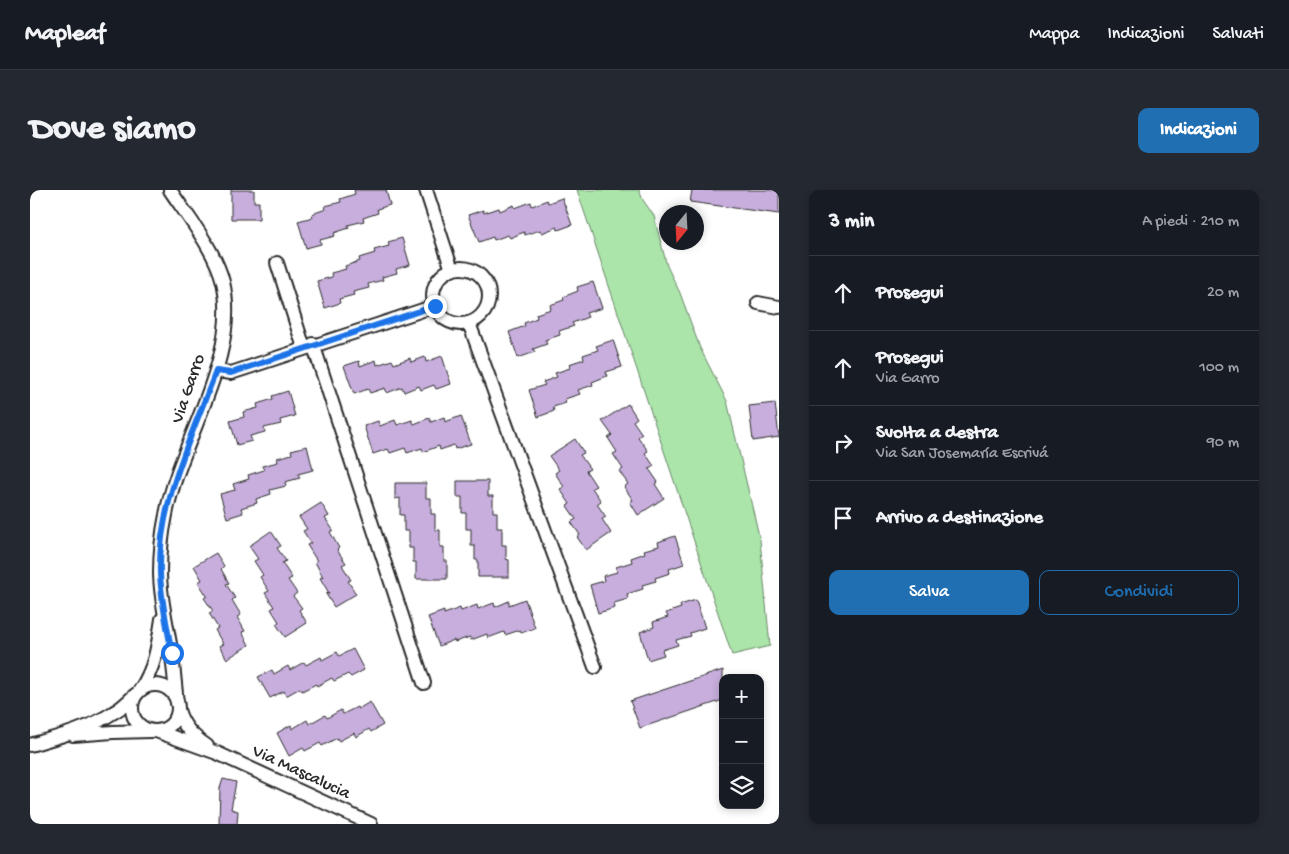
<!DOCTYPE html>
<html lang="it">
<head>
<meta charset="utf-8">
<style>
  body { margin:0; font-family:"Gochi Hand",sans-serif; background:#242831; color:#f1f3f6 }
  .controls { position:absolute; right:15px; bottom:15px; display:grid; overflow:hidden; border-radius:10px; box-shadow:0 2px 8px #0003 }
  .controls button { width:45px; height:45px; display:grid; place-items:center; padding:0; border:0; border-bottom:1px solid #363941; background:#171b24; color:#f1f3f6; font:25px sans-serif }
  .compass { position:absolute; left:629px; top:15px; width:45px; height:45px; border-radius:50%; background:#171b24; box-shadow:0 2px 8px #0003; rotate:198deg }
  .stop { position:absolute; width:15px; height:15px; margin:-11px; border:4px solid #1a73e8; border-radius:50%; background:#fff }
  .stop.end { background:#1a73e8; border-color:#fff; box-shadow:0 1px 5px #0008 }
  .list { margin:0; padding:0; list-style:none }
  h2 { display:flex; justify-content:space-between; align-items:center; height:65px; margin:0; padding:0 20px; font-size:21px }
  h2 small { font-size:16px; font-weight:400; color:#9ea1a6 }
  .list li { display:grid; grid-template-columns:32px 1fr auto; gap:15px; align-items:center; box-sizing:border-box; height:75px; padding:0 20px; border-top:1px solid #363941 }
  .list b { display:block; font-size:19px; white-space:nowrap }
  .list p { margin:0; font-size:16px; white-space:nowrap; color:#9ea1a6 }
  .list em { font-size:16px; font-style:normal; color:#9ea1a6 }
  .actions { display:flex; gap:10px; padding:15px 20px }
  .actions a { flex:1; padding:11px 0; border:1px solid #1f6fb2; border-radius:10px; text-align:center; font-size:18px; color:#1f6fb2 }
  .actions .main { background:#1f6fb2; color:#fff }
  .icon { flex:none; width:28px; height:28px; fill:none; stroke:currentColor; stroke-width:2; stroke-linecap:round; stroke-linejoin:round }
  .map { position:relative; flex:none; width:749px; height:634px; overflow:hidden; border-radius:10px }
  header { display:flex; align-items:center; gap:30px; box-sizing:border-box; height:70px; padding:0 25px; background:#171b24; border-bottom:1px solid #363941 }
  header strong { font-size:24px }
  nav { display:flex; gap:28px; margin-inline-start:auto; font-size:18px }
  .intro { display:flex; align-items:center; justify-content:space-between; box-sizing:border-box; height:120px; padding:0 30px }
  h1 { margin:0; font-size:35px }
  .button { padding:12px 22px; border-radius:10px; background:#1f6fb2; color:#fff; font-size:18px; font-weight:700 }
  main { display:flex; gap:30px; padding:0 30px }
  aside { flex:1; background:#171b24; border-radius:10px; box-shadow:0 2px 8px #0003 }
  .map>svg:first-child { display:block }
  .green { fill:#abe5aa; stroke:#6b886a }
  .building { fill:#c7aedd; stroke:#2b2b2b }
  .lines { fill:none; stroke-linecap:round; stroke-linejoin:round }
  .street-casing { stroke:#2b2b2b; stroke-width:16 }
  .street { stroke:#fff; stroke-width:12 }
  .route { stroke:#1a73e8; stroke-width:6 }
  .labels { text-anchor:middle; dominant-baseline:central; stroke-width:4; stroke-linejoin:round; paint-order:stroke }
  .street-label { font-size:18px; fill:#2b2b2b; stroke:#fff }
</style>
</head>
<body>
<header>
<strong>Mapleaf</strong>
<nav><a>Mappa</a><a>Indicazioni</a><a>Salvati</a></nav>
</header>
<div class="intro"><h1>Dove siamo</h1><a class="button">Indicazioni</a></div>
<main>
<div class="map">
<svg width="749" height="634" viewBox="0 0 749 634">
  <rect width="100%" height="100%" fill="#fff"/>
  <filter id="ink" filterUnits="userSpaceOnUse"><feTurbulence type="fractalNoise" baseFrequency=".02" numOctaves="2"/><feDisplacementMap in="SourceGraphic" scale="10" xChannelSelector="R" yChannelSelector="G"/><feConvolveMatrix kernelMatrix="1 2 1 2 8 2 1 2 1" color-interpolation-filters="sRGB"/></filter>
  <g filter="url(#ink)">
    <polygon class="green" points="547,0 609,0 613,10 624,26 637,76 650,103 670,158 697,211 730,350 740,456 702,465"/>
    <g class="building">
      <polygon points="201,0 224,0 224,12 229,12 229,29 201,29"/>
      <polygon points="324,0 356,0 360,15 347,19 348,23 333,28 334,31 318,35 319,38 304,43 305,46 290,50 291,54 276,58 268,31 283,27 282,24 296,19 295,16 311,12 310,9 325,4"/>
      <polygon points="662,0 749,0 749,24 660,12"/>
      <polygon points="532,8 542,35 528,40 527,37 512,43 510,40 495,45 494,42 480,48 478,45 464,50 463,47 449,52 438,25 453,20 454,23 469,18 470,21 484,15 485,18 501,12 502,16 517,10 518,13"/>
      <polygon points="372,48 380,75 366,79 367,83 352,87 353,90 338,94 339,98 323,102 324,105 309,109 310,113 295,118 287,91 302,87 301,83 316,79 315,76 330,71 329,68 345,63 344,60 359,56 358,52"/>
      <polygon points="563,92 572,118 556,123 558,127 542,133 544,136 529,141 530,145 515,150 517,154 503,159 505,162 488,168 479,142 495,136 494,133 507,128 506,124 521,119 520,115 534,110 533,107 548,101 547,97"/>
      <polygon points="583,150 592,177 576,182 577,186 562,192 563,195 548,200 550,204 535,209 536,213 523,217 524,221 508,227 499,200 515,195 513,192 527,187 525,183 540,178 539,174 554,169 553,165 568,160 566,156"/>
      <polygon points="412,166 421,194 406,199 404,195 391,200 389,196 374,202 372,197 357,203 355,198 340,203 338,199 324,204 314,176 329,171 330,176 346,170 347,175 362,170 364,174 380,168 381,172 395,167 396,172"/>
      <polygon points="258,201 265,226 250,230 251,234 234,238 235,242 220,246 222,251 207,255 200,231 214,227 213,222 228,218 227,214 243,209 242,206"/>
      <polygon points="745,213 749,247 723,251 719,216"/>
      <polygon points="598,214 607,228 603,231 612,244 608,247 618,261 615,263 624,276 619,279 628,292 625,294 634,308 608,325 600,312 603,310 594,297 598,294 589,281 593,279 583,264 587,262 578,248 582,245 572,231"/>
      <polygon points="431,226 441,254 425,259 424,255 410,260 409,256 393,262 392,258 377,263 375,258 360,263 358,259 343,264 334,236 348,231 350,236 365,230 367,235 382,230 384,234 399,228 401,232 414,227 415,232"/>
      <polygon points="545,249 554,263 550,265 560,279 556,281 566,296 562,298 571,311 567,314 576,327 572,329 581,343 556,360 547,347 550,345 541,332 546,329 537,316 540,314 530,299 534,297 525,283 529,280 519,266"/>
      <polygon points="277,256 283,280 268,284 270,288 255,292 256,296 240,300 241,304 226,309 227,313 211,318 213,323 197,328 190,304 205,300 203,294 219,289 218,285 234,280 232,276 248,272 247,268 262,264 261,260"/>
      <polygon points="427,291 458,291 458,306 463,306 463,322 467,322 467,338 472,338 472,355 476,355 476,369 479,370 479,387 448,387 448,370 445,370 445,356 441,356 441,339 436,339 436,323 432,323 432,307 427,307"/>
      <polygon points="365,293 396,293 396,308 401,308 401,324 405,324 405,340 410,340 410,357 414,357 414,371 417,371 417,389 386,389 386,372 383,372 383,358 379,358 379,341 374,341 374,325 370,325 370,308 365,309"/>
      <polygon points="291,313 299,326 295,328 303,340 300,342 309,358 307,360 316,373 312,375 321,390 318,391 326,404 304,417 296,404 299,403 290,388 293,387 285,372 287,371 277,355 281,353 273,341 277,339 269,327"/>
      <polygon points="241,341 251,356 247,358 256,371 252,373 262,388 258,390 267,403 263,406 272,418 269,420 277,433 255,447 246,434 249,432 241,419 244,417 235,403 239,401 230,387 233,385 224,371 228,369 219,356"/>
      <polygon points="645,346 654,374 639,379 640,383 625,388 626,391 612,395 613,399 597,404 598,409 584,413 585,418 568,423 560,395 574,391 573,386 587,382 586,377 602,372 601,368 615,363 614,360 629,356 628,352"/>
      <polygon points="186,363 194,376 191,379 199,393 196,394 205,408 202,410 211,425 207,427 215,441 212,442 219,455 197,469 189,456 193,454 185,440 188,438 179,423 183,421 174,408 177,406 168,392 172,390 164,376"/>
      <polygon points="495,409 505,438 491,443 490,440 475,445 474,442 458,448 457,444 441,450 440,447 425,452 424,450 409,456 398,427 414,421 414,424 430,418 431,421 447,415 448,419 464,413 465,417 479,411 479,415"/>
      <polygon points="666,410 675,438 660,443 661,446 646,450 648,455 632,460 634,465 618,470 610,442 624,437 623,432 638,427 636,423 651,418 650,415"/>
      <polygon points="323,459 334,480 321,487 318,484 304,491 302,488 287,496 286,494 272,501 270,498 256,506 254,501 240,508 228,487 242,480 244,484 258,476 260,480 274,472 276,475 291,467 292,470 307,462 309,466"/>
      <polygon points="693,480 693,510 610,538 600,511"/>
      <polygon points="340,512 353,535 341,542 339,539 326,547 324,543 309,551 307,548 292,556 290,553 275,561 273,558 259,566 247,543 261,535 262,539 277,530 279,534 295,525 297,528 311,520 313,524 327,517 328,519"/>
      <polygon points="193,589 206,592 201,619 208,621 207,634 189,634 190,598"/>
    </g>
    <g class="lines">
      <g class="street-casing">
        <g id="street">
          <path d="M140,0c18,27 45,60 53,92 18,76 -44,159 -57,233 -4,19 -6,38 -6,57 0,26 7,52 11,78 3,18 4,36 6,53"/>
          <polyline points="396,0 422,80"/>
          <polyline points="247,73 274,158"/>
          <circle cx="431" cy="106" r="28"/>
          <polyline points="728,113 749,117"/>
          <polyline points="439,133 565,477"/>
          <polyline points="283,154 394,493"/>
          <polyline points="186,181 201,183 405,116"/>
          <circle cx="125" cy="518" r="23"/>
          <path d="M110,500c15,-22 18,-45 22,-71"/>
          <path d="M148,520c5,17 15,26 29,36"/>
          <polyline points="126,541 187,563 341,634"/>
          <polyline points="43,545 83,542 121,541"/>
          <path d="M0,555c28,-8 59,-16 84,-33 8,-4 14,-11 21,-17"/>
        </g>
      </g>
      <use href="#street" class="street"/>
    </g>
  </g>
  <g class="lines" filter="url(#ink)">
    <path class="route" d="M142,463c-5,-26 -11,-53 -12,-80 -2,-70 32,-137 56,-202l15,2 204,-67"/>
  </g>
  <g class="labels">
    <g class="street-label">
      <text transform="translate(159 199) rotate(-71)">Via Garro</text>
      <text transform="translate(271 583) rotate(25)">Via Mascalucia</text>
    </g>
  </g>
</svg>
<div class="controls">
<button>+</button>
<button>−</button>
<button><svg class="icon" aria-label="layers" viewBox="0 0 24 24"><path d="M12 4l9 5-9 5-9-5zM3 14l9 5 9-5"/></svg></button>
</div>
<svg class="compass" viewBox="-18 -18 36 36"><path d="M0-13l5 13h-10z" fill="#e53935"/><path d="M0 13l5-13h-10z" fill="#9ea1a6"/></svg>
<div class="stop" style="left:142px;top:463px"></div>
<div class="stop end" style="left:405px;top:116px"></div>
</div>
<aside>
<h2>3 min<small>A piedi · 210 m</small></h2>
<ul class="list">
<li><svg class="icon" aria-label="ahead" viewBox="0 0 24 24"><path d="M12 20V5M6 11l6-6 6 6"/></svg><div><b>Prosegui</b></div><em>20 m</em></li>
<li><svg class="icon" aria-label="ahead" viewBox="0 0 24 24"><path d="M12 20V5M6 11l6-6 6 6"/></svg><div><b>Prosegui</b><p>Via Garro</p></div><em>100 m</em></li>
<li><svg class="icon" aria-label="right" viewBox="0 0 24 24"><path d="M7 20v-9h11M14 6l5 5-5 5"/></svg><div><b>Svolta a destra</b><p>Via San Josemaría Escrivá</p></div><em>90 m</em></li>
<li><svg class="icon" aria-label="arrive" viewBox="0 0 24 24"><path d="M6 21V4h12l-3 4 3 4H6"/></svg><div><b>Arrivo a destinazione</b></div></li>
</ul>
<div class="actions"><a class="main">Salva</a><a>Condividi</a></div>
</aside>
</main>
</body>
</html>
